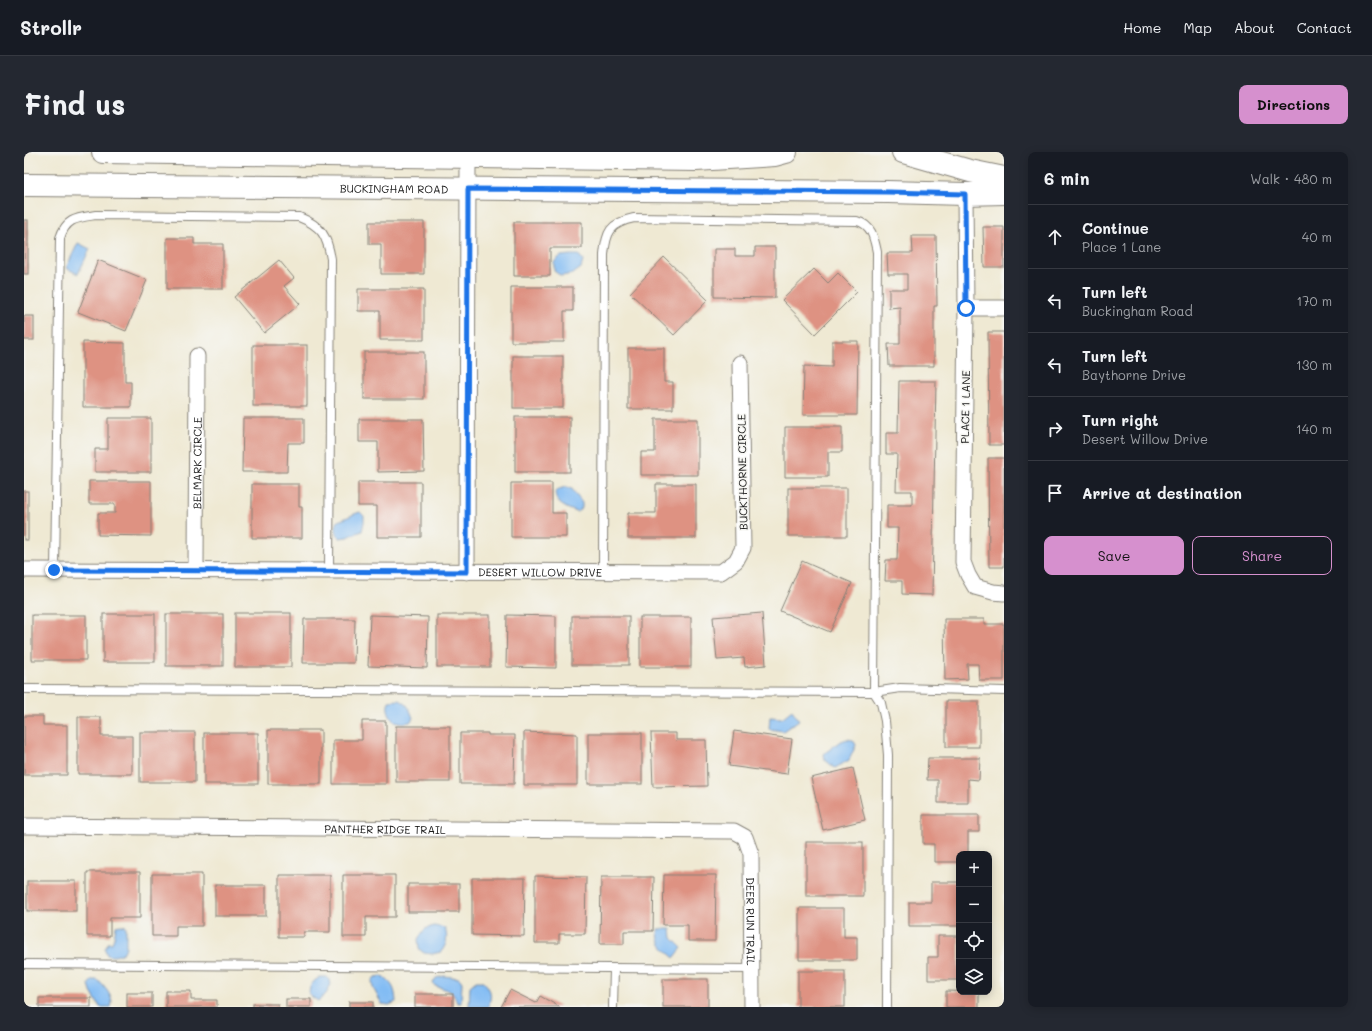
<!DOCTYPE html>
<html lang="en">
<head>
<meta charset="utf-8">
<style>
  body { margin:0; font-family:Mali,sans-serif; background:#242831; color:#f1f3f6 }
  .controls { position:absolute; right:12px; bottom:12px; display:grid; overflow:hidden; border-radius:8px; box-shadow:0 2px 10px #0003 }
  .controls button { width:36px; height:36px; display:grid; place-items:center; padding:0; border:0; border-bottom:1px solid #363941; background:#171b24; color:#f1f3f6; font:20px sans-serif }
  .stop { position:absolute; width:12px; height:12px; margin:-9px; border:3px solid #1a73e8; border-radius:50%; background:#fff }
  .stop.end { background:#1a73e8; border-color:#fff; box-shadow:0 1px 4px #0008 }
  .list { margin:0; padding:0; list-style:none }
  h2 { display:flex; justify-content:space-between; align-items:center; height:52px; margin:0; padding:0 16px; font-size:17px }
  h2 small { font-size:13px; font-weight:400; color:#9ea1a6 }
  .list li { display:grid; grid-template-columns:26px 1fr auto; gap:12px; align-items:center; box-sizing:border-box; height:64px; padding:0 16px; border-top:1px solid #363941 }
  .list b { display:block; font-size:15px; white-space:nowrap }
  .list p { margin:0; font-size:13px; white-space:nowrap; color:#9ea1a6 }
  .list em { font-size:13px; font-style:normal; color:#9ea1a6 }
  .actions { display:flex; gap:8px; padding:12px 16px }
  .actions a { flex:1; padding:9px 0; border:1px solid #d690ce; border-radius:8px; text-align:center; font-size:14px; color:#d690ce }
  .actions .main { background:#d690ce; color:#111 }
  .icon { flex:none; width:22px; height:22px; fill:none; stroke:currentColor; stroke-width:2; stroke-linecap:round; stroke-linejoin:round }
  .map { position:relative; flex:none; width:980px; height:855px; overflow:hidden; border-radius:8px }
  header { display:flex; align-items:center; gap:24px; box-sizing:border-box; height:56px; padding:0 20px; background:#171b24; border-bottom:1px solid #363941 }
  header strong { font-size:19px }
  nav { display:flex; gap:22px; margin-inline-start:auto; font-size:14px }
  .intro { display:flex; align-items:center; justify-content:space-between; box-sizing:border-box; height:96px; padding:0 24px }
  h1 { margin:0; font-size:28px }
  .button { padding:10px 18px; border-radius:8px; background:#d690ce; color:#111; font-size:14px; font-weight:700 }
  main { display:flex; gap:24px; padding:0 24px }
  aside { flex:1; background:#171b24; border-radius:8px; box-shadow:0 2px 10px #0003 }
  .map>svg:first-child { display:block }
  .water { fill:#82bcf4; stroke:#4f6c88 }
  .building { fill:#de9282 }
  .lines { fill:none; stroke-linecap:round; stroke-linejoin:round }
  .lane-casing { stroke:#868278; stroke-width:10 }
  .street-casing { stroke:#868278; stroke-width:17 }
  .secondary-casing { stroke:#868278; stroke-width:24 }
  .lane { stroke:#fff; stroke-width:8 }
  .street { stroke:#fff; stroke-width:15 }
  .secondary { stroke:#fff; stroke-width:22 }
  .route { stroke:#1a73e8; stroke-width:5 }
  .labels { text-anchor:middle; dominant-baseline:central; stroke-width:3; stroke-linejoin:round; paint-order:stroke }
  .street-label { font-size:11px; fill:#1c1c1c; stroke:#f6f6f2 }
</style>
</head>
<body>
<header>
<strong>Strollr</strong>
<nav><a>Home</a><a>Map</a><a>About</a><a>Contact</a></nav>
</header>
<div class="intro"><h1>Find us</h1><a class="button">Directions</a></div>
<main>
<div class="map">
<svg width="980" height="855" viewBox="0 0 980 855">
  <rect width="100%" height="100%" fill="#f6f6f2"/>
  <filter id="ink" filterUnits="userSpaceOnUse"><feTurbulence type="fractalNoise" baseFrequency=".025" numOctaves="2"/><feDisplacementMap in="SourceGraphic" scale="8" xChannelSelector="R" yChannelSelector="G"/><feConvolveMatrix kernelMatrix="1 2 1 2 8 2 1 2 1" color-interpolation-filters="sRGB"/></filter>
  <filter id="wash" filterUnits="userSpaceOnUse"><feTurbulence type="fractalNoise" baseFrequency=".012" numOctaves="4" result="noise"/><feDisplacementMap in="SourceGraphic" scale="16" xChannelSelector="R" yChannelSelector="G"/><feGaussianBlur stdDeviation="0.9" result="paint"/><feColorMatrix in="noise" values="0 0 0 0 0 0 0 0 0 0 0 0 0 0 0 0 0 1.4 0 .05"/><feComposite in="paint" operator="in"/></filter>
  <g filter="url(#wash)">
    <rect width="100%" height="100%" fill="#efe9d3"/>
    <g class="water">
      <polygon points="54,91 66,97 54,122 42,116"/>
      <polygon points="546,103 555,103 559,109 557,116 549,122 537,124 530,119 530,110 537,104"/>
      <path d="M541,335l7,2 10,14v5l-5,4c-10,-3 -26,-10 -20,-22z"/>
      <path d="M336,360l4,4v6l-2,9 -15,6 -7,1c-5,-6 -5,-10 -2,-17 8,-2 14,-7 22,-9z"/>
      <path d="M375,548c9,3 11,10 14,18l-3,4 -5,1 -11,-2c-5,-7 -8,-12 -5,-20z"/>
      <polygon points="768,558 775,568 759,579 745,577 746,565 758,566"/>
      <polygon points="823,587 829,588 832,593 825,608 811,616 801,608 800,602 815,590"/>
      <path d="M97,773l5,1v21l-2,5c-6,4 -10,5 -17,3l-2,-6 3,-6h4l2,-5 2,-12z"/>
      <path d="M410,774l11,2c3,10 2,16 -4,24l-9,2 -8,-1 -5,-4 -1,-10 7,-10z"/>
      <path d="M634,777h13l1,9 10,10 -8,10c-12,-11 -16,-13 -16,-29z"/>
      <path d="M358,824c11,8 13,12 14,26l-7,3 -7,-1 -9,-16 -1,-7 3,-4z"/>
      <path d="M420,824l15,2 3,4 -1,21h-4c-4,-14 -10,-13 -22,-17l-2,-3 3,-5z"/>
      <path d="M296,825h7l4,7 -5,10 -8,7 -9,-6c0,-9 3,-13 11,-18z"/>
      <path d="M68,828h6c6,7 17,17 13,27h-11l-9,-15 -2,-8z"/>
      <path d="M452,829h7c9,10 9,14 5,26h-19l1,-21z"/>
    </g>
    <g id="blocks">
      <g class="building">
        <rect x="0" y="68" width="4" height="54"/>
        <polygon points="345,70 400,70 400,122 357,122 357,92 345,92"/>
        <polygon points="490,70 558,70 558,96 526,96 526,124 490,124"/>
        <polygon points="959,75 980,75 980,115 960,115"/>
        <polygon points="888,84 912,84 913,154 910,154 910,214 865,214 864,192 876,192 876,155 865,156 865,137 883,137 883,122 864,122 863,101 889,101"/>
        <polygon points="143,86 170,86 170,92 199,92 199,137 143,137"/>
        <polygon points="731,95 751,95 751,146 690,145 690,97 711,97 711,104 731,104"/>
        <polygon points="640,105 684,148 650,183 606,141"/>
        <polygon points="74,108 123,128 102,179 54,160"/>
        <polygon points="255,108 270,126 260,134 276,152 240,181 210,145"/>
        <polygon points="790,117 804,131 814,121 833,140 791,182 758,148"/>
        <polygon points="487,135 549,135 549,159 540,159 540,190 487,190"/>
        <polygon points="334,137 400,137 400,188 356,188 356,159 334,159"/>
        <rect x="0" y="164" width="10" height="24"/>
        <polygon points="964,180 980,180 980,293 965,293"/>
        <polygon points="808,189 834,189 833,263 779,263 780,214 808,215"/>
        <polygon points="59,190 101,191 101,230 107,230 107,255 59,255"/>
        <rect x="229" y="193" width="54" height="61"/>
        <polygon points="604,196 640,196 640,230 649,230 649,257 604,257"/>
        <rect x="340" y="200" width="60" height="47"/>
        <rect x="489" y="204" width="50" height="52"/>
        <polygon points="875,229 912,229 908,443 878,442 878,429 861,429 862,408 873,408 874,376 863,376 863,353 888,353 888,339 872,339 873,302 862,302 862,281 874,281"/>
        <rect x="491" y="265" width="55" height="55"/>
        <polygon points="84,266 127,266 127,320 71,320 71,297 84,297"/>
        <polygon points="219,266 280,266 280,291 264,291 263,320 218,320"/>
        <polygon points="335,267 399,267 400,319 354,320 354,290 335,290"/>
        <polygon points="631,267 674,267 674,323 617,323 617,300 631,300"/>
        <polygon points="761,275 818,275 818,300 804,300 804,325 761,325"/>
        <polygon points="964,306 980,306 980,415 965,415"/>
        <polygon points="65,329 127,329 127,384 74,383 74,361 91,361 91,352 65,352"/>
        <polygon points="334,330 397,330 397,385 353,385 353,354 334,354"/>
        <polygon points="487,331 528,331 528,361 542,361 542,385 487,385"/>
        <polygon points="228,332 275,332 275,355 278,355 278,386 228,386"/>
        <polygon points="632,332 672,332 672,386 604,386 604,361 632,361"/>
        <rect x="764" y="336" width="59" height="48"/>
        <rect x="0" y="339" width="4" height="49"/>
        <polygon points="778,409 828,431 806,480 756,459"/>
        <rect x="211" y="461" width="56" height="54"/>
        <polygon points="738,461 742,513 721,515 720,506 693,508 689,465"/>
        <rect x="79" y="462" width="52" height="48"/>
        <rect x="142" y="462" width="57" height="52"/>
        <rect x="8" y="463" width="54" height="45"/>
        <polygon points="346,463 404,465 403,516 344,514"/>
        <rect x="413" y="463" width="53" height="52"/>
        <polygon points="483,463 532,464 532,516 482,515"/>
        <rect x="548" y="464" width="57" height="49"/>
        <rect x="616" y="465" width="51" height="50"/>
        <polygon points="280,467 331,467 330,511 279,511"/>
        <polygon points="920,467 960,467 960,472 980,472 980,528 955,528 954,512 943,512 944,527 921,528"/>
        <rect x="922" y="549" width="33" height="46"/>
        <polygon points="0,564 19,564 19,573 43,573 43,623 0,623"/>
        <polygon points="54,565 77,565 77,584 108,584 108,622 54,622"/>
        <polygon points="338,569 362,569 362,632 309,632 309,588 338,588"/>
        <rect x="372" y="574" width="54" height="56"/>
        <rect x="244" y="578" width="53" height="54"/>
        <polygon points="710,579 768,587 763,622 705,614"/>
        <rect x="116" y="580" width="55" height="50"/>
        <polygon points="500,580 553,582 553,633 500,633"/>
        <rect x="180" y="581" width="54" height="51"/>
        <polygon points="436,581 464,581 464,583 491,583 490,632 436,632"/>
        <rect x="564" y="581" width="54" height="51"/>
        <polygon points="627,581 652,581 652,588 682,588 683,634 629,635"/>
        <polygon points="904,606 956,606 955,628 944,627 944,651 914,651 914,628 903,628"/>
        <polygon points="829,616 841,668 799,678 787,626"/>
        <polygon points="899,663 955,663 955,680 944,680 944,702 935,702 935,710 910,710 910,692 899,692"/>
        <rect x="782" y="690" width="57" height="54"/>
        <polygon points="63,720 116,720 116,766 86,766 86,784 63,784"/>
        <polygon points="128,722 178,722 178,774 152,774 152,784 128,784"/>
        <polygon points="255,723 306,723 306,780 280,780 280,785 255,785"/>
        <polygon points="319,723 371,723 371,765 342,765 342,785 319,785"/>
        <polygon points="640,723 692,723 691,789 664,789 664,773 639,773"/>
        <polygon points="511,724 562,725 561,782 535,782 535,791 511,791"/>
        <polygon points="577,725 630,725 629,779 600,779 600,792 576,792"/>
        <polygon points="448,726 501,726 500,784 448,783"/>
        <rect x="3" y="729" width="49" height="30"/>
        <polygon points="907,730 935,730 935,774 885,774 885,750 907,750"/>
        <rect x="384" y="732" width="51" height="28"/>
        <rect x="191" y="733" width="51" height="31"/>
        <polygon points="775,756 820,756 820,785 833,785 833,808 775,808"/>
        <polygon points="914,784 935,784 935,828 904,828 904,805 914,805"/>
        <rect x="774" y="819" width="47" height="36"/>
        <rect x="639" y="827" width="45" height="28"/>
        <polygon points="486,838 512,851 516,844 536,855 477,855"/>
        <polygon points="142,839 167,839 167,848 193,848 193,855 142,855"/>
        <polygon points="922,839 955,840 955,855 922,855"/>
        <rect x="103" y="841" width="25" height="14"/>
        <rect x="391" y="842" width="38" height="13"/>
        <rect x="15" y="846" width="52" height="9"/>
        <rect x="262" y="847" width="25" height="8"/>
        <rect x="325" y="850" width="24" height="5"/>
        <rect x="229" y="852" width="25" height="3"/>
      </g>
    </g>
  </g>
  <g filter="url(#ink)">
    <use href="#blocks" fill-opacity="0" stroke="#868278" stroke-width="1"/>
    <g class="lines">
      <g class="lane-casing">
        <g id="lane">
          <path d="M31,418l5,-332c6,-20 17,-20 36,-23l203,2c23,9 28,19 32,42l-2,312"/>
          <path d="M579,421l1,-318c2,-23 6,-32 30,-37l223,3c15,4 17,17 20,31l-3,440 26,-4 104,3"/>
          <polyline points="0,537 850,540 857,551 861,569 864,603 863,855"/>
          <polyline points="0,812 728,817"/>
          <polyline points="589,855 590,817"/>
        </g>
      </g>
      <g class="street-casing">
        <g id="street">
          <polyline points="941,42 942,156 939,410 944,423 951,435 969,440 980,441"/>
          <polyline points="942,156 980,156"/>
          <path id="s1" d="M0,418l697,2 15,-11 7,-13 -3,-185"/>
          <path id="s2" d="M172,418l1,-214"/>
          <polyline points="443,420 444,6"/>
          <path id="s3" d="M0,674l710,5 11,6 6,17 1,153"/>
        </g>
      </g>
      <g class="secondary-casing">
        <g id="secondary">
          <polyline points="79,0 672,8 751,3 762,0"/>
          <polyline points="879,0 946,19 980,26"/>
          <path id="s4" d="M0,33l864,7 77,2 39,-1"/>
        </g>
      </g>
      <use href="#lane" class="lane"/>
      <use href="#street" class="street"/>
      <use href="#secondary" class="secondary"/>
    </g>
  </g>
  <g class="lines" filter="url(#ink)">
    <polyline class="route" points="30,418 443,420 444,37 864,40 941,42 942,156"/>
  </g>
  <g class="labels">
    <g class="street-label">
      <text stroke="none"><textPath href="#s4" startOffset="370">BUCKINGHAM ROAD</textPath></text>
      <text transform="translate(941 255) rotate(-89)">PLACE 1 LANE</text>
      <text stroke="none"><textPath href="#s2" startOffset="107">BELMARK CIRCLE</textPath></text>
      <text transform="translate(718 320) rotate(-91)">BUCKTHORNE CIRCLE</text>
      <text stroke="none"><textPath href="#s1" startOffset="516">DESERT WILLOW DRIVE</textPath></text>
      <text stroke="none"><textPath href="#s3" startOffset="361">PANTHER RIDGE TRAIL</textPath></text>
      <text stroke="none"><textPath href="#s3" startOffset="808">DEER RUN TRAIL</textPath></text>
    </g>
  </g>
</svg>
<div class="controls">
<button>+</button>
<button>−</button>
<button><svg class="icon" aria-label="locate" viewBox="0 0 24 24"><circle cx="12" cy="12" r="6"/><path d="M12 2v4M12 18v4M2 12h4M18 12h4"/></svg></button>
<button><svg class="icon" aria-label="layers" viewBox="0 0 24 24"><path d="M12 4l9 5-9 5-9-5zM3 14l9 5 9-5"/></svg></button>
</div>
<div class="stop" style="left:942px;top:156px"></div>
<div class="stop end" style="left:30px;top:418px"></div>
</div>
<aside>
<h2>6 min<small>Walk · 480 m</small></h2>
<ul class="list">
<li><svg class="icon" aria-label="ahead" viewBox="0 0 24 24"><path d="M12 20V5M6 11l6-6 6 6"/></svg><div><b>Continue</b><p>Place 1 Lane</p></div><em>40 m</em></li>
<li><svg class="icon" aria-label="left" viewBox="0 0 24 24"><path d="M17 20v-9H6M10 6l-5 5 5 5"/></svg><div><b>Turn left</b><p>Buckingham Road</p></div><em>170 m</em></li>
<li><svg class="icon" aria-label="left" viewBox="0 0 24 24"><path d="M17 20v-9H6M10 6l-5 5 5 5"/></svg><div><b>Turn left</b><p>Baythorne Drive</p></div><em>130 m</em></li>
<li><svg class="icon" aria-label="right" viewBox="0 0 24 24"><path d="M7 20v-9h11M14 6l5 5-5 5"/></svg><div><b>Turn right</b><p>Desert Willow Drive</p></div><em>140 m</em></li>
<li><svg class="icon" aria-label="arrive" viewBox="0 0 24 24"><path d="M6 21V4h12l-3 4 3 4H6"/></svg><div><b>Arrive at destination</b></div></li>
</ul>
<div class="actions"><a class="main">Save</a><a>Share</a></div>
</aside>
</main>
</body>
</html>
